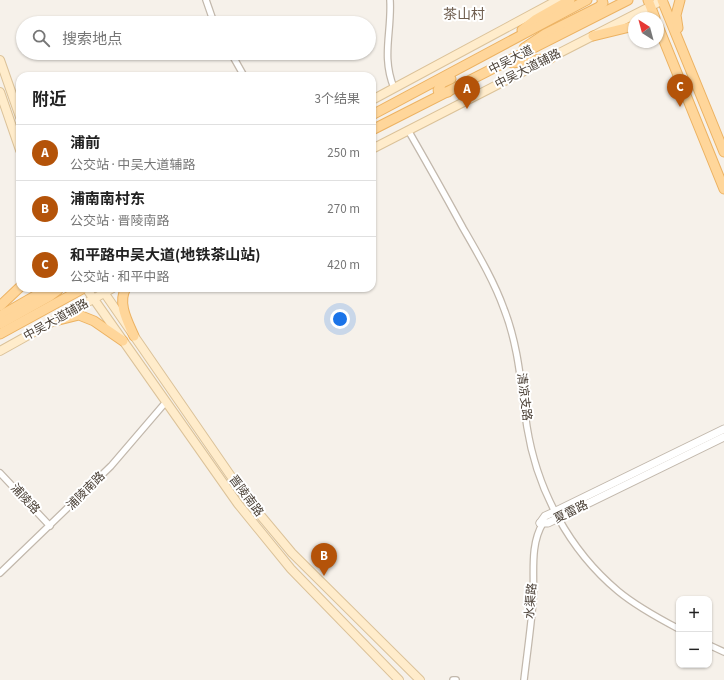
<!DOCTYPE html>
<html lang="zh">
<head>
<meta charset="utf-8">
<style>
  body { margin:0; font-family:"Source Sans 3","Noto Sans SC",sans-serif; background:#f6f6f6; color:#222 }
  .controls { position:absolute; right:12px; bottom:12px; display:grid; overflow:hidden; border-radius:8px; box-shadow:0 1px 3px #0004 }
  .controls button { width:36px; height:36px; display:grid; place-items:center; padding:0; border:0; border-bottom:1px solid #e0e0e0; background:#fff; color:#222; font:20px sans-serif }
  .compass { position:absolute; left:628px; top:12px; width:36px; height:36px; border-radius:50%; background:#fff; box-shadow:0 1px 3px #0004; rotate:324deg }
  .you { position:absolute; left:340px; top:319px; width:14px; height:14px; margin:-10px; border:3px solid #fff; border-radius:50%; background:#1a73e8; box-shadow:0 0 0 6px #1a73e833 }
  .badge { display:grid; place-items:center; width:26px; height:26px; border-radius:50%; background:#b45309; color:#fff; font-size:13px; font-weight:700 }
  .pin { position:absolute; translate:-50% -33px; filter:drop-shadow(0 1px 2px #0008) }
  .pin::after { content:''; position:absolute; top:21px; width:14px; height:12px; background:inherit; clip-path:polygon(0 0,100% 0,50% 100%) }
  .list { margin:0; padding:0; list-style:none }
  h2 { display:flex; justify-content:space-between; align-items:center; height:52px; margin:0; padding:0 16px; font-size:17px }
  h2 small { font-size:13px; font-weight:400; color:#767676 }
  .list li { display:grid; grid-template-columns:26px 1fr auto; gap:12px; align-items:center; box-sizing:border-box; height:56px; padding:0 16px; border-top:1px solid #e0e0e0 }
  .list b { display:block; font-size:15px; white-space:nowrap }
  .list p { margin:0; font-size:13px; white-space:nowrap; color:#767676 }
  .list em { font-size:13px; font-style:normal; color:#767676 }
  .icon { flex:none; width:22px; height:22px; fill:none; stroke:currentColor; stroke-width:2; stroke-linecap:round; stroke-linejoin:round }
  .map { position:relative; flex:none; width:724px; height:680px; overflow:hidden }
  .search { position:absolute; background:#fff; box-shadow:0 1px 3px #0004; left:16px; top:16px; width:360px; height:44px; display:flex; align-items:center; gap:10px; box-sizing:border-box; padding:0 14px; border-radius:22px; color:#767676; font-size:15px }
  .panel { position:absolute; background:#fff; box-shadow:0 1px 3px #0004; left:16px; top:72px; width:360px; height:220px; border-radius:12px }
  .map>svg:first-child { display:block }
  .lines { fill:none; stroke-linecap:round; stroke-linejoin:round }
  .minor-casing { stroke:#c2b8ac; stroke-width:8 }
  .tertiary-casing { stroke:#c2b8ac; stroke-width:9 }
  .secondary-casing { stroke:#dbc299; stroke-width:10 }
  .primary-casing { stroke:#ecb262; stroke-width:11 }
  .minor { stroke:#fff; stroke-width:5.5 }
  .tertiary { stroke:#fff; stroke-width:7 }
  .secondary { stroke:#ffeccb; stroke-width:8 }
  .primary { stroke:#ffd69a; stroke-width:9 }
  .labels { text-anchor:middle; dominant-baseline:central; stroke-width:4; stroke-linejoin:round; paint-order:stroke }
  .street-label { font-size:12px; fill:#4b4137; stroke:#fff }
  .quarter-label { font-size:14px; fill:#6e5d4e; stroke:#fff }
</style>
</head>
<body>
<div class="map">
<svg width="724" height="680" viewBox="0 0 724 680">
  <rect width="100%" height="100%" fill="#f6f1ea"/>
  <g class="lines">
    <g class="minor-casing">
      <g id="minor">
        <polyline points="206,0 214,23"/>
        <path d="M390,0c2,32 -9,56 4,88"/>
        <polyline points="231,53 244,76"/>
        <path d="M408,130c19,33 37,65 55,98 15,26 31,53 41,81 15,38 17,78 23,118 10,63 42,123 91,164 18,15 40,27 61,38"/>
        <polyline points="0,473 50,526"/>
        <polyline points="0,573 111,466 165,403"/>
        <polyline points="709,645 724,652"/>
        <polyline points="453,680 456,680"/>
        <path d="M524,680c3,-26 7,-53 9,-79 2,-26 -4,-55 10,-78"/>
      </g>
    </g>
    <g class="tertiary-casing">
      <g id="tertiary">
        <polyline points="540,523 545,516 554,512 724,429"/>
        <polyline points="540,523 548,523 724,437"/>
      </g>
    </g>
    <g class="secondary-casing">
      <g id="secondary">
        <polyline points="0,60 20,117"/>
        <polyline points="0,92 20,150"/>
        <polyline points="372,100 558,0"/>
        <polyline points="372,149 663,0"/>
        <polyline points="86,288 238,504 291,569 399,680"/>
        <polyline points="101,288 246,498 292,553 420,680"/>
        <polyline points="0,351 113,288"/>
      </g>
    </g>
    <g class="primary-casing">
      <g id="primary">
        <polyline points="648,0 655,18"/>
        <polyline points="662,0 724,152"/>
        <polyline points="658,26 724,189"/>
        <polyline points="678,28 676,15 680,0"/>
        <polyline points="522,30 535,20 570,0"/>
        <polyline points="593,36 634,26"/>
        <polyline points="524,48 545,34 599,7 603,3 602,0"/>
        <polyline points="512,63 551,58"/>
        <polyline points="448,92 439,93 438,90 442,83 451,79"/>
        <polyline points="372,115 587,0"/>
        <polyline points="372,130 628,0"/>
        <path d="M126,288c-9,15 2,34 8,48"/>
        <polyline points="0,306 20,287"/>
        <polyline points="0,316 49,288"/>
        <polyline points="55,321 79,315 94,321 123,341"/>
        <polyline points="0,324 50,296 58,290 57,288"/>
        <polyline points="0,334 84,288"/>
      </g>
    </g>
    <use href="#minor" class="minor"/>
    <use href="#tertiary" class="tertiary"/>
    <use href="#secondary" class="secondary"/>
    <use href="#primary" class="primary"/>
  </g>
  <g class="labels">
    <g class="street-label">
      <text transform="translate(511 60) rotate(-27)">中吴大道</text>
      <text transform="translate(528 69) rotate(-27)">中吴大道辅路</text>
      <text transform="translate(56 320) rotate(-29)">中吴大道辅路</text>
      <text transform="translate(524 397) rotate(83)">清凉支路</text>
      <text transform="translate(86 491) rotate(-45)">浦陵南路</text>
      <text transform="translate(246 496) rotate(53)">晋陵南路</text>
      <text transform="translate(25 499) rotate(47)">浦陵路</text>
      <text transform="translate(571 512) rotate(-26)">夏雷路</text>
      <text transform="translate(531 601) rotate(-85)">水渠路</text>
    </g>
    <g class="quarter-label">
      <text x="464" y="15">茶山村</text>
    </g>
  </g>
</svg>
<div class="controls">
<button>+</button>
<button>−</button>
</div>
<svg class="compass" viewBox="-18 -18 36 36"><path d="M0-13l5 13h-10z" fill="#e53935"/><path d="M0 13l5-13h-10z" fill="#767676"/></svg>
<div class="you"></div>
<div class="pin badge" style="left:467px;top:109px">A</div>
<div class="pin badge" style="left:324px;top:576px">B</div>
<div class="pin badge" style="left:680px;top:107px">C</div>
<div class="search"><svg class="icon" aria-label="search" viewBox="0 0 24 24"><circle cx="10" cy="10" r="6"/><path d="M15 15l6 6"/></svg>搜索地点</div>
<section class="panel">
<h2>附近<small>3个结果</small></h2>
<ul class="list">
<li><span class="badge">A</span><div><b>浦前</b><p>公交站 · 中吴大道辅路</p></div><em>250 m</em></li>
<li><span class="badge">B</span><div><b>浦南南村东</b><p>公交站 · 晋陵南路</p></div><em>270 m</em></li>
<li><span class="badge">C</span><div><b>和平路中吴大道(地铁茶山站)</b><p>公交站 · 和平中路</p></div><em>420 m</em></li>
</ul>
</section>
</div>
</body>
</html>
